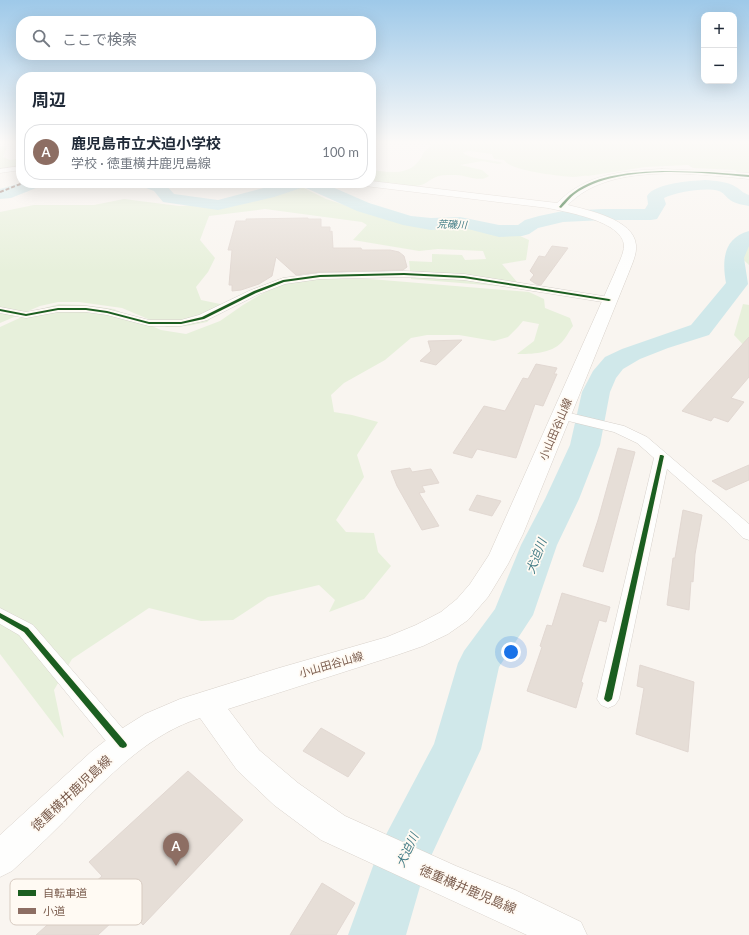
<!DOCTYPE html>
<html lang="ja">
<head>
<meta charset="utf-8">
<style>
  body { margin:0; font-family:Lato,"Noto Sans JP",sans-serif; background:#f6f6f7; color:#1f2937 }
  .controls { position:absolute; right:12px; top:12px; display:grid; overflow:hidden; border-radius:8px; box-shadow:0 4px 16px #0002 }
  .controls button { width:36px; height:36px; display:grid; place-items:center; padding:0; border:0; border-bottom:1px solid #e0e1e3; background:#fff; color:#1f2937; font:20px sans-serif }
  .you { position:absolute; left:511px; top:652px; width:14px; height:14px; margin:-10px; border:3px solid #fff; border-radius:50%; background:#1a73e8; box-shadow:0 0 0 6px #1a73e833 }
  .badge { display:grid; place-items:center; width:26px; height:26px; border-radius:50%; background:#1a73e8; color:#fff; font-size:13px; font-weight:700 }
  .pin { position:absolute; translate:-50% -33px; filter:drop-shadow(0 1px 2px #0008) }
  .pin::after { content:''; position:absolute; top:21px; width:14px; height:12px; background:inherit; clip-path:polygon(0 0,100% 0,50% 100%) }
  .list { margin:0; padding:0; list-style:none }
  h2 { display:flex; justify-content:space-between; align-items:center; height:52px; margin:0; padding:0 16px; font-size:17px }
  h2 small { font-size:13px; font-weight:400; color:#747a83 }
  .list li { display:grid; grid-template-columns:26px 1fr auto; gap:12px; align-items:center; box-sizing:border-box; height:56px; margin:0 8px 8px; padding:0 8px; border:1px solid #e0e1e3; border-radius:16px }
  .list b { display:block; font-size:15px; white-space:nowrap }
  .list p { margin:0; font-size:13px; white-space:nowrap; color:#747a83 }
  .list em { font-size:13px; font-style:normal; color:#747a83 }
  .icon { flex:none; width:22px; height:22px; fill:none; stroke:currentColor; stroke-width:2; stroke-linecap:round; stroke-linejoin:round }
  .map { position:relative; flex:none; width:749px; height:935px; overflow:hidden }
  .search { position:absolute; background:#fff; box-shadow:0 4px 16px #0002; left:16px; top:16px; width:360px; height:44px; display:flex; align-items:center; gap:10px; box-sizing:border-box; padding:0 14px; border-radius:16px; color:#747a83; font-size:15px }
  .panel { position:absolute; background:#fff; box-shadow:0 4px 16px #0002; left:16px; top:72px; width:360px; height:116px; border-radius:16px }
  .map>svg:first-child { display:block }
  .green { fill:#e7f0db }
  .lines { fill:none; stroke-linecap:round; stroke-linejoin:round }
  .stream { fill:#d0e8ea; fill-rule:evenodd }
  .river { fill:#d0e8ea; fill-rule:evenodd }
  .building { fill:#e6ded7; stroke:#e2d8d2 }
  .street-casing { stroke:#d7d1cb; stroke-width:1 }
  .secondary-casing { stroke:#d9d2cb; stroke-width:1 }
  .street { fill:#fefefd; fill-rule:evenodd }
  .secondary { fill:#fefefd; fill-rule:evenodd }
  .quiet { stroke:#8d6e63; stroke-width:2; stroke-dasharray:4 2; stroke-linecap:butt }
  .cycleway-casing { stroke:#fffaf3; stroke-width:3 }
  .cycleway { fill:#1b5e20; fill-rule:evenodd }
  .labels { text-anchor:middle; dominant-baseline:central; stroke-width:3.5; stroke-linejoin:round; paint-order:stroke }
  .far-water-label { font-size:10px; font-style:italic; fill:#437c86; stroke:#fffaf3 }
  .street-label { font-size:11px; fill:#7a5c4d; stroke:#fffaf3 }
  .water-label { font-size:12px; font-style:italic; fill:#437c86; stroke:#fffaf3 }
  .near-street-label { font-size:13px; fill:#7a5c4d; stroke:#fffaf3 }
  .key { fill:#fffaf3; stroke:#d7cbc1; stroke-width:1 }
  .key-label { font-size:11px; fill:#7a5c4d }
</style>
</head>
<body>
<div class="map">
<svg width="749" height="935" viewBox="0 0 749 935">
  <rect width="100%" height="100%" fill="#f9f5f0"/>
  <g class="green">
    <path d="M418,142h331v31h-11l-3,-3 -42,-2 -5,-3 -43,2 -57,9c-5,-1 -10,1 -15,1 -14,-1 -63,-6 -69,-17l-10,-1 -2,-5 -22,-3 -7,1 1,2c12,6 26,5 39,9l-5,1 -16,-3 -22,4 22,5 7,6c-9,7 -23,-1 -33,-1 -8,0 -17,-1 -24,4 -4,2 -7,5 -11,6 -16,4 -34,-1 -50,-2v-13c17,2 35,6 47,-8 7,-8 3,-10 14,-16z"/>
    <polygon points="0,146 7,146 3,157 10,160 21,158 21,166 0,170"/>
    <polygon points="280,184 298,185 326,199 363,211 435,223 480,226 509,231 529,240 526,260 502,264 522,288 411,279 409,261 432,262 432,254 462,255 465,260 486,259 483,251 438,249 419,251 353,240 367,225 362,222 265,209 209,216 200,240 215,258 208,272 196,287 201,300 225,305 207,322 187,326 167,327 122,308 79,302 58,302 40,306 0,323 0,212 34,205 94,205 124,199 179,206 202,205 257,195 269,187"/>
    <polygon points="749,235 749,265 729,246 735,240"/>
    <path d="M306,279h64l159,13 15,7 1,9 25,10 3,8c-4,5 -7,12 -11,16 -11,12 -31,12 -45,12l17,-13 5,-17 -16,-3 -5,6 -10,10 -14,4 -35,-6h-32l-16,3 -26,22 -41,23 -13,12 3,17 18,3 26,7 -21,33 7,22 -28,43 10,12 28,1 4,19 13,14 -27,33 -35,13 6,-12 -16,-15 -51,12 -35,23 -32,1 -52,-13 -77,51 -18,31 10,48 -64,-84v-327l37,-17 22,-6 24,1 31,4 47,21 25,4 34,-13 23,-16 22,-13 25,-10z"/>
    <polygon points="743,304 749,305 749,351 734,335"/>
  </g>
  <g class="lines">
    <polygon class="stream" points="298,183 301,183 300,184"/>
    <g class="river">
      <path d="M705,180c10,1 22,1 31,7 5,3 7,6 13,8v11c-6,-1 -16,-3 -20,-7 -4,-3 -5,-6 -10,-8 -14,-4 -42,1 -55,7l2,6 -9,15 -6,1h-48l-40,2 -25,6 -9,6 -7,2 -23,1 -39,-10 -29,3 -28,-5 -46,-14 -51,-23h-5l-27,9 -56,13 -55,-8 -9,-11 -13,-5 -2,-3h23l4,2 8,9 44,6 65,-17h40l46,20 42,13 20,2 29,-1 39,8h19l7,-5 14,-4 24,-5 40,-2h42l3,-5 -1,-8c8,-13 43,-15 58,-16z"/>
      <polygon points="21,183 43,183 41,186 11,198 0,199 0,189"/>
      <path d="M749,231v15l-5,12 4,26 -39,51 -41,13 -28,11 -17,10 -7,9 -6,14 -10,53 -21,54 -22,46 -24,70 -34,52 -18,82 -56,120 -19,66h-58l33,-91 53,-100 24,-81 6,-12 31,-42 26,-64 24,-46 25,-54 12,-53 11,-21 12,-14 17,-8 69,-24 35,-42c-4,-22 -3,-45 23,-52z"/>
    </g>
  </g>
  <g class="building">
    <polygon points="308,218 308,219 321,219 321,227 330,227 330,232 332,231 333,248 361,248 362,250 390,250 399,252 404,256 407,267 403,270 320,272 296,275 276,257 272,276 259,284 241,290 232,291 232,285 229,285 232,250 228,250 236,221 246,221 246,219"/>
    <polygon points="552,246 568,248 541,285 536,284 530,280 534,275 530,271 539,256 545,257"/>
    <polygon points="749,337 749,377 731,398 744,402 728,422 714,417 711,421 682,411"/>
    <polygon points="462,340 436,365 420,361 431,351 428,341"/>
    <polygon points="536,364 557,368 554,374 557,374 543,406 535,404 516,458 477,449 472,458 453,453 484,406 505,411 523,378 528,379"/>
    <polygon points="618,448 635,452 603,572 583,566 598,520"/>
    <polygon points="749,465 749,480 726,490 712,481"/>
    <polygon points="410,468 412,472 431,469 439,483 422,486 425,492 419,493 439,526 422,530 397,486 391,471"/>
    <polygon points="477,495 501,501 492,516 469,510"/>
    <polygon points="683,510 702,515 695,554 693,582 691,581 689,610 667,605 673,558 675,558"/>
    <polygon points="562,593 610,607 606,622 599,620 581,682 583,683 576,708 527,691 542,647 540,646 547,625 552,626"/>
    <polygon points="640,665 694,682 688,752 636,734 644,688 637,686"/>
    <polygon points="321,728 365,753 348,777 303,751"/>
    <polygon points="188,771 243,820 143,925 128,907 98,935 36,935 102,876 89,862"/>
    <polygon points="322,883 355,903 336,935 290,935"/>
  </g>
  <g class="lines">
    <g class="street-casing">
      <g id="street">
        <polygon points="21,166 21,170 0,173 0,169"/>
        <polygon points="404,271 464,274 609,297 614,300 609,303 464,280 404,277 320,279 285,284 259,294 207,320 181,326 149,326 107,315 86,312 58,312 26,318 0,313 0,307 26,312 58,306 86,306 107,309 149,320 181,320 199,315 251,290 283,278 320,273"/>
        <polygon points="561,411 624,426 647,437 749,524 749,540 743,538 725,520 667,469 619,699 615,705 608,708 601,705 597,699 654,458 637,443 614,432 556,418 554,415 556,412"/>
        <polygon points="0,608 33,625 131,738 134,745 131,752 123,755 115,752 19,635 0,624"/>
      </g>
    </g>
    <g class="secondary-casing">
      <path id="secondary" d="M662,169l87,4v6c-54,-5 -141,-17 -181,26 19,5 66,14 68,40 1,9 -4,19 -7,27l-106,262 -15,30 -20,33 -20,23 -20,14 -25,12 -26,9 -169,54 31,41 39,33 47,33 111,50 59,24 66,32 6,13h-60l-206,-95 -47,-35 -37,-35 -37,-52c-48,15 -85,52 -120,87 -22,23 -45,45 -68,66l-12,6v-42l92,-84 26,-20 27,-17 35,-15 99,-31 108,-31 29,-12 25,-13 16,-13 13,-15 19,-29 126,-283c3,-8 9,-18 9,-27 -2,-24 -58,-33 -76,-37l-183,-22 -5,-3h11v-2l186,22c30,-30 65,-32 105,-34z"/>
    </g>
    <use href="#street" class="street"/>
    <use href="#secondary" class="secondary"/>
    <polyline class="quiet" points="0,192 23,183"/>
    <g class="cycleway-casing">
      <g id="cycleway">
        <path d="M662,171l47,1 40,3v2c-50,-5 -126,-13 -170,14 -7,4 -12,11 -18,17l-2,-1c4,-5 9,-11 15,-15 24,-18 60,-20 88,-21z"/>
        <polygon points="404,273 464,276 609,299 611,300 609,301 464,278 404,275 320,277 284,282 256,293 204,319 181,324 149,324 107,313 86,310 58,310 26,316 0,311 0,309 26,314 58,308 86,308 107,311 149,322 181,322 202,317 254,291 283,280 320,275"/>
        <polygon points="660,455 662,455 664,456 612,699 610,701 608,702 606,701 604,699"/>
        <polygon points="0,613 28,628 126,743 127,745 126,747 123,748 120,747 24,632 0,618"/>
      </g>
    </g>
    <use href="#cycleway" class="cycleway"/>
  </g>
  <linearGradient id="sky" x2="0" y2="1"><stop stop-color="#9ec9e9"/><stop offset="0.52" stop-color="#fcfaf8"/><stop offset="1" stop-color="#fcfaf8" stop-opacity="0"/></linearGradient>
  <rect width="749" height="273" fill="url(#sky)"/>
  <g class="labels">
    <g class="far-water-label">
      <text transform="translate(452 224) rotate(2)">荒磯川</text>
    </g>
    <g class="street-label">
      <text transform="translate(555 429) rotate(-67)">小山田谷山線</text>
      <text transform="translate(331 664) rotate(-16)">小山田谷山線</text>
    </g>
    <g class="water-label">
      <text transform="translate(536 556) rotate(-69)">犬迫川</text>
      <text transform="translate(407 850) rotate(-65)">犬迫川</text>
    </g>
    <g class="near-street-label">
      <text transform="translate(71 793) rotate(-43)">徳重横井鹿児島線</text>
      <text transform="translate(468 889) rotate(23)">徳重横井鹿児島線</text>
    </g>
  </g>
  <rect x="10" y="879" width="132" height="46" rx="6" class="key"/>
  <rect x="18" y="890" width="18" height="6" fill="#1b5e20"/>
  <rect x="18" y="908" width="18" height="6" fill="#8d6e63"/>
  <g class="key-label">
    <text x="43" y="897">自転車道</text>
    <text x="43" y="915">小道</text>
  </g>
</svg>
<div class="controls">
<button>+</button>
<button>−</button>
</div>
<div class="you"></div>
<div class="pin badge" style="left:176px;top:866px;background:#8d6e63">A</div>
<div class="search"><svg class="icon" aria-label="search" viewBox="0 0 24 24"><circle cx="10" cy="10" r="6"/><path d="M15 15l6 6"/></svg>ここで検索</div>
<section class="panel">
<h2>周辺<small></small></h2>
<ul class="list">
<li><span class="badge" style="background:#8d6e63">A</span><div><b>鹿児島市立犬迫小学校</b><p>学校 · 徳重横井鹿児島線</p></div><em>100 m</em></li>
</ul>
</section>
</div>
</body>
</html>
